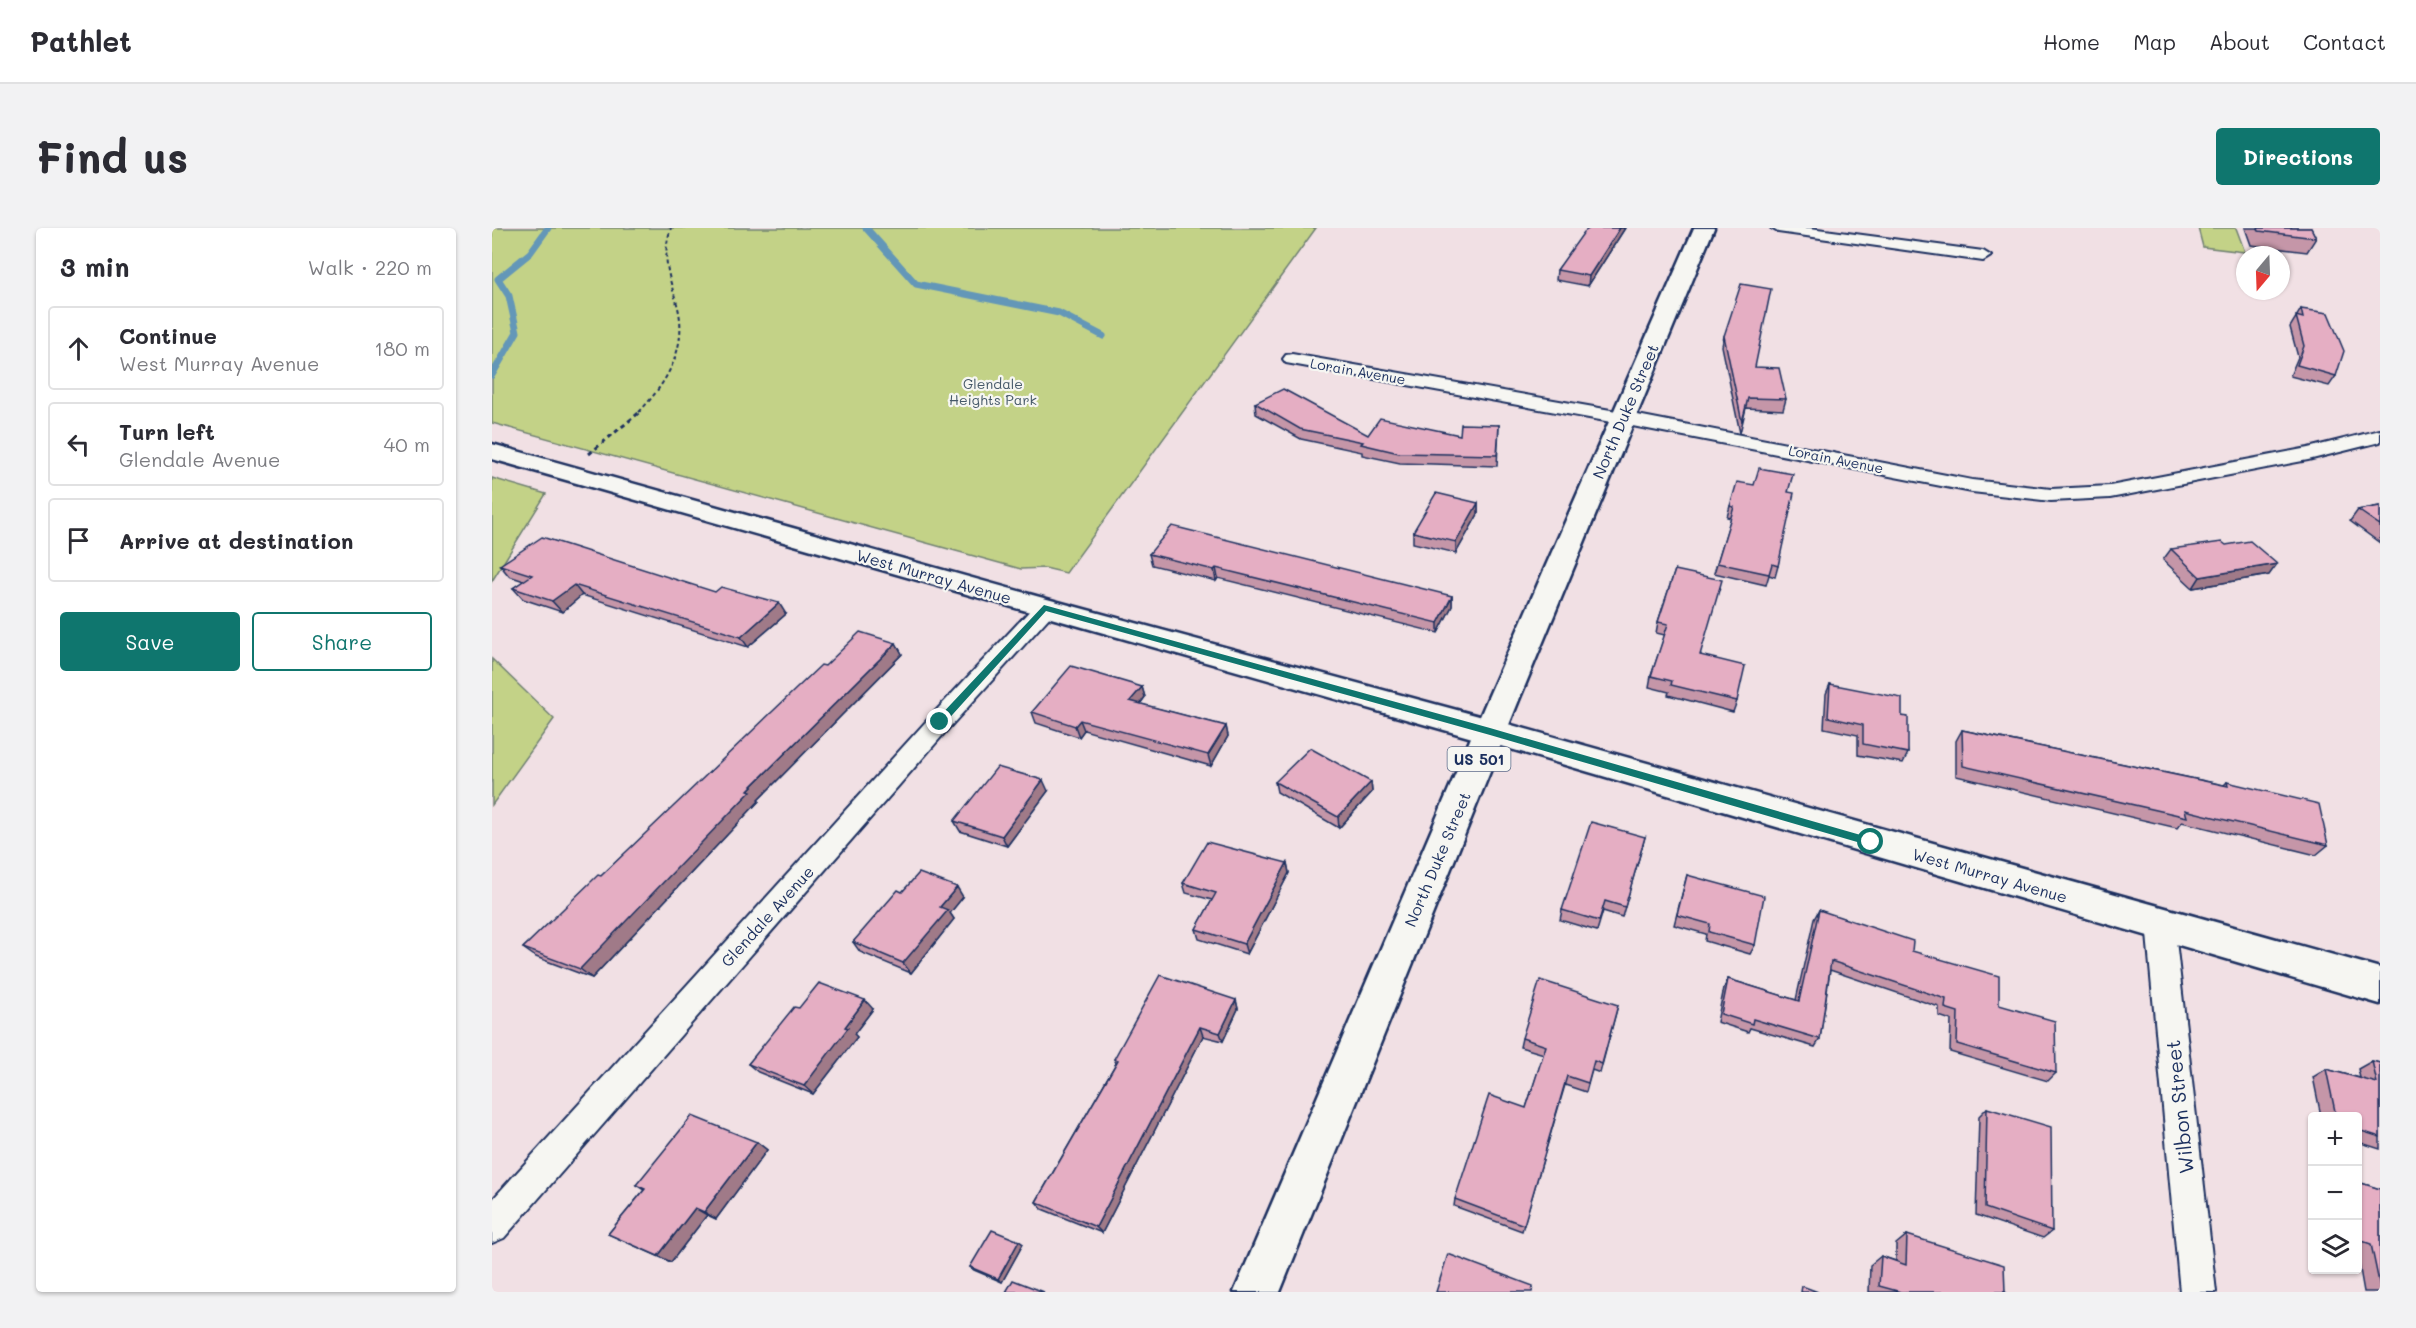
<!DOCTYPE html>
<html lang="en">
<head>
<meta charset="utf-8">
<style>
  body { margin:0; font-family:Mali,sans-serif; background:#f2f2f3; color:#2b2b33 }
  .controls { position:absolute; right:18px; bottom:18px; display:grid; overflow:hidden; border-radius:6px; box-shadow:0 2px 4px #0004 }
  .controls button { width:54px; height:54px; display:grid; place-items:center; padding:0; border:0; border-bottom:2px solid #e1e1e2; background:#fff; color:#2b2b33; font:30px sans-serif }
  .compass { position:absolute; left:1744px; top:18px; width:54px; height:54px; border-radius:50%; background:#fff; box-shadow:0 2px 4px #0004; rotate:199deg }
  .stop { position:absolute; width:18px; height:18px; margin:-14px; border:4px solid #0f766e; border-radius:50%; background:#fff }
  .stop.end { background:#0f766e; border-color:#fff; box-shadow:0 2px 6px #0008 }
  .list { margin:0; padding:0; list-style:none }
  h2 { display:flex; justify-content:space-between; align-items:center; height:78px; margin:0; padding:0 24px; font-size:26px }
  h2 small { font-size:20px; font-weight:400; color:#7c7c81 }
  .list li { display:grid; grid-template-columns:39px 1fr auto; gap:18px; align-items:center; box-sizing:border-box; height:84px; margin:0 12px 12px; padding:0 12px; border:2px solid #e1e1e2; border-radius:6px }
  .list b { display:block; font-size:22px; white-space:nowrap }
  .list p { margin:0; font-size:20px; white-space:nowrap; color:#7c7c81 }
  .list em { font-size:20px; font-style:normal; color:#7c7c81 }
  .actions { display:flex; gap:12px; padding:18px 24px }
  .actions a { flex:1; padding:14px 0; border:2px solid #0f766e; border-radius:6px; text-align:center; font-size:21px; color:#0f766e }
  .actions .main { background:#0f766e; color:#fff }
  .icon { flex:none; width:33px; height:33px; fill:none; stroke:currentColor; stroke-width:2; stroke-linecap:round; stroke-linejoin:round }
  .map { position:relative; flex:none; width:1888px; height:1064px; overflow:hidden; border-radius:6px }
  header { display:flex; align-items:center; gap:36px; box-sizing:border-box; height:84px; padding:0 30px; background:#fff; border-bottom:2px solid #e1e1e2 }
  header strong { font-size:28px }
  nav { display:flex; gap:33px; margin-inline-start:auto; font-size:21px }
  .intro { display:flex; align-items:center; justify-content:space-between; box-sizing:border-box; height:144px; padding:0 36px }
  h1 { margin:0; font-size:42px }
  .button { padding:15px 27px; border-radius:6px; background:#0f766e; color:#fff; font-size:21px; font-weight:700 }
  main { display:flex; gap:36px; padding:0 36px }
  aside { flex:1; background:#fff; border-radius:6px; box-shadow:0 2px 4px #0004 }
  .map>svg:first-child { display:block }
  .green { fill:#c3d287; stroke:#6f8072; stroke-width:1.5 }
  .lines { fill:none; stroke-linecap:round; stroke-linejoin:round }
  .stream { stroke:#6397b8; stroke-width:7 }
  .street-casing { stroke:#1b2f5e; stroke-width:4 }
  .secondary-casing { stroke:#1b2f5e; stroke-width:5 }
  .highway-casing { stroke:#1b2f5e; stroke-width:5 }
  .path-far1 { stroke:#1b2f5e; stroke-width:2; stroke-dasharray:4 3; stroke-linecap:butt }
  .path { stroke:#1b2f5e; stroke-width:3; stroke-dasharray:4.5 4; stroke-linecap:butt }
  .street { fill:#f6f6f2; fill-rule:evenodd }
  .secondary { fill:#f6f6f2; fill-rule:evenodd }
  .highway { fill:#f6f6f2; fill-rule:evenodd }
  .wall { fill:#c596a8; stroke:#1b2f5e; stroke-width:1.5 }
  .shaded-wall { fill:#a07a88; stroke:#1b2f5e; stroke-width:1.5 }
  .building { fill:#e5aec3; stroke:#1b2f5e; stroke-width:1.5 }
  .route { fill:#0f766e }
  .labels { text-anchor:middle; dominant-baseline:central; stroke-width:4.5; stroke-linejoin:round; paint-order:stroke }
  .far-street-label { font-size:14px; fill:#1b2f5e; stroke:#f6f6f2 }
  .far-park-label { font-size:14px; fill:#455868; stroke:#f6f6f2 }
  .shield { fill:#f6f6f2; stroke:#5d6b8a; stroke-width:1.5 }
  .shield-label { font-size:15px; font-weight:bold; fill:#1b2f5e }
  .street-label { font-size:16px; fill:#1b2f5e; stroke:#f6f6f2 }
  .near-street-label { font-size:20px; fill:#1b2f5e; stroke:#f6f6f2 }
</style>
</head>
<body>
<header>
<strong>Pathlet</strong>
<nav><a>Home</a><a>Map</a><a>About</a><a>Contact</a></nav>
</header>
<div class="intro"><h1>Find us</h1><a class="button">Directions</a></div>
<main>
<aside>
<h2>3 min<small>Walk · 220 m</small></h2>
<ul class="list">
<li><svg class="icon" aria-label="ahead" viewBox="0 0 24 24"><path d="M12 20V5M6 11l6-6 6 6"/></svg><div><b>Continue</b><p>West Murray Avenue</p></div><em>180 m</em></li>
<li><svg class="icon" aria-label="left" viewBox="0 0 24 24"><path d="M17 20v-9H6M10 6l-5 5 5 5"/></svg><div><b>Turn left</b><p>Glendale Avenue</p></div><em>40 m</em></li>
<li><svg class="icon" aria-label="arrive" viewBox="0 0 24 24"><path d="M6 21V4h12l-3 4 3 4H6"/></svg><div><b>Arrive at destination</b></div></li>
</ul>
<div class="actions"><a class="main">Save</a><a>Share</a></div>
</aside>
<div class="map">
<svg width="1888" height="1064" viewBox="0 0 1888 1064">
  <rect width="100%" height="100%" fill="#f1e0e4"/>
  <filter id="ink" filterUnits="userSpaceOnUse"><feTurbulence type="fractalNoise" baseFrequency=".0167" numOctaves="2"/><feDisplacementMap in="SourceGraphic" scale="12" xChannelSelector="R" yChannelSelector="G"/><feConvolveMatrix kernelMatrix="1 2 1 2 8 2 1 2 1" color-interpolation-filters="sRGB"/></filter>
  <g filter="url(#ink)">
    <g class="green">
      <polygon points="0,0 824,0 574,345 553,340 529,341 0,195"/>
      <polygon points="1706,0 1744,0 1753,24 1711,19"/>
      <polygon points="0,250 54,266 0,353"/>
      <polygon points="0,431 62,491 0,577"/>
    </g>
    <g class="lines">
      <g class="stream">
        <polyline points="374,0 424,56 567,85 611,108"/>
        <polyline points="0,147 25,104 17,68 6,51 38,25 56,0"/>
      </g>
      <g class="street-casing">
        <g id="street">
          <polygon points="1279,0 1318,0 1491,23 1499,28 1491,33 1286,4"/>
          <polygon points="800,126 1130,184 1480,252 1559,261 1618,258 1816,220 1888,202 1888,214 1816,232 1618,270 1559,273 1480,264 1130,196 794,135 791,131 794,127"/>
          <polygon points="553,372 561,375 564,380 561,385 457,500 12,1010 0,1015 0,972 439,488 545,375"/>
          <polygon points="1668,683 1678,686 1682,695 1724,1064 1688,1064 1654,695 1658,686"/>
        </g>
      </g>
      <g class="secondary-casing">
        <polygon id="secondary" points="0,216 555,371 998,491 1888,740 1888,776 998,515 0,231"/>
      </g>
      <g class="highway-casing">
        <polygon id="highway" points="1202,0 1222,0 1027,472 788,1064 742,1064 995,472"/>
      </g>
      <path class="path-far1" d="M147,184c28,-29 50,-66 38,-108 -8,-27 -16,-48 -6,-76"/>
      <polyline class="path" points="97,226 149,183"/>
      <use href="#street" class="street"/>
      <use href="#secondary" class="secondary"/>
      <use href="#highway" class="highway"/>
    </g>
    <g class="wall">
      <polygon points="1098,0 1133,0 1096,58 1064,52 1065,42"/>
      <polygon points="1753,0 1819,0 1824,10 1815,24 1759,17"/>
      <polygon points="1809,81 1844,148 1837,158 1798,148 1806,129 1798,99"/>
      <polygon points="1232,108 1294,171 1291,182 1254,180 1248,205 1230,118"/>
      <polygon points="763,175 876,207 968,207 1007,197 1005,238 908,235 870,227 870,224 809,211 764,186"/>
      <polygon points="1296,264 1286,338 1283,349 1277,347 1274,357 1222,345 1239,290 1235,289 1238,278"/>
      <polygon points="986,275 986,286 964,325 921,315 921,304"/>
      <polygon points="1888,278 1888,315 1858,293 1866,282"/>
      <polygon points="1679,321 1777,347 1701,360 1671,332"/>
      <polygon points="657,326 960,368 960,378 946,405 726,350 724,353 660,337"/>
      <polygon points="8,337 294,386 256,419 90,367 70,384 31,371 21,360 32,353 17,348"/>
      <polygon points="1183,342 1209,427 1245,473 1241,484 1176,467 1177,464 1157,459 1159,448 1173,407 1164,405 1166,394"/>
      <polygon points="404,415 410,426 266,572 267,573 100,750 44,729 31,720 109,648 333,438"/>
      <polygon points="1338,456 1410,488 1416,525 1411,535 1366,527 1366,507 1332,500 1334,466"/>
      <polygon points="650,459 653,469 648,476 734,498 736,508 719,538 592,502 587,509 544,495 540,484"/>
      <polygon points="1470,502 1732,557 1735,554 1836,617 1824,627 1690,594 1685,600 1464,548 1464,513"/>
      <polygon points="783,554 879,554 880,564 847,600 785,564"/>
      <polygon points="556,563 515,618 468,603 462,593"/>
      <polygon points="1153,609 1130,689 1111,683 1105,703 1068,692 1070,682"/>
      <polygon points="795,635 797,645 755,726 707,711 704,701 720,672 694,665 691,655"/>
      <polygon points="1195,647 1263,717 1258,726 1213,713 1214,706 1182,697"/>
      <polygon points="410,664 471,669 458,685 462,691 419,745 368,724 361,714"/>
      <polygon points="1327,682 1420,723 1507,777 1564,845 1556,853 1458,824 1459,792 1447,788 1447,779 1338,742 1328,811 1323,819 1258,800 1256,804 1225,794 1232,760 1236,751 1304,772 1322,691"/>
      <polygon points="744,772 746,781 731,813 711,808 610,1005 550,981 544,974 624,835 622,831"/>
      <polygon points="1126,777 1108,845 1100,842 1094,864 1073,857 1030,1003 962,978 963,971 1034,880 1052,826 1028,819 1030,810"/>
      <polygon points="307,780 381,781 362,806 365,809 321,866 266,844 256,836"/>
      <polygon points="1880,833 1888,835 1888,921 1866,914 1866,888 1829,888 1821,849 1834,841 1868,850 1866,841"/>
      <polygon points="1495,880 1560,1003 1551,1010 1484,987 1487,888"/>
      <polygon points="265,914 275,922 224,991 215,987 179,1034 116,1006 152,962 144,957"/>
      <polygon points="1866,954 1888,961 1888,1064 1872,1064 1866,1030"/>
      <polygon points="1415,1007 1513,1064 1377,1064 1378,1037 1389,1028 1404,1033 1404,1016"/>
      <polygon points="527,1013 531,1016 510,1054 482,1042 478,1039"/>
    </g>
    <g class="shaded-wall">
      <polygon points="1128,0 1133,0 1096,58 1097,48"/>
      <polygon points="986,275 986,286 964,325 964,314"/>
      <polygon points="1785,336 1777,347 1701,360 1708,349"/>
      <polygon points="724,340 726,350 724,353 722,342"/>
      <polygon points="82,357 90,367 70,384 60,373"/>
      <polygon points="960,368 960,378 946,405 946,395"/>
      <polygon points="287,375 294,386 256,419 249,409"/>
      <polygon points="404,415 410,426 266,572 267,573 100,750 88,741 256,562"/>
      <polygon points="650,459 653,469 642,484 638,473"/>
      <polygon points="588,492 592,502 587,509 583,498"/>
      <polygon points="734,498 736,508 719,538 716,527"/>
      <polygon points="551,552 556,563 515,618 510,608"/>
      <polygon points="879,554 880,564 847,600 846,589"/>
      <polygon points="795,635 797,645 755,726 752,716"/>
      <polygon points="465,659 471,669 458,685 462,691 419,745 411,735 448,679"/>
      <polygon points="373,772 381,781 362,806 365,809 321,866 312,858 353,799"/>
      <polygon points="744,772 746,781 731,813 728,805"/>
      <polygon points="708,799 711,808 610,1005 604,999"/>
      <polygon points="265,914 275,922 224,991 212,984"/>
      <polygon points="203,980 215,987 179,1034 166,1028"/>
      <polygon points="527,1013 531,1016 510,1054 506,1051"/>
    </g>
    <g class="building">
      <polygon points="1098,0 1128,0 1097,48 1065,42 1092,4"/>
      <polygon points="1766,0 1819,0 1824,10 1767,3"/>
      <polygon points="1249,56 1279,61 1263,139 1287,140 1294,171 1256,170 1250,194 1232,108"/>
      <polygon points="1809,81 1836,85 1852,123 1844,148 1805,137 1812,118 1804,88 1811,90"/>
      <polygon points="791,161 876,207 888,190 968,207 969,196 1007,197 1005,227 907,225 869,216 871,214 808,201 763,175"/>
      <polygon points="1267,240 1301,246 1296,264 1302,265 1286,338 1280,336 1277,346 1225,335 1242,279 1238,278 1245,254 1262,257"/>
      <polygon points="944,265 986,275 964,314 921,304"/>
      <polygon points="1888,278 1888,297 1866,282"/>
      <polygon points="680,298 960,368 946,395 724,340 722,342 657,326"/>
      <polygon points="50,309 223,364 229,359 287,375 249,409 82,357 60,373 21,360 40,347 8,337"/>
      <polygon points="1758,313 1785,336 1708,349 1679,321 1730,314 1734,317"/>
      <polygon points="1183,342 1230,352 1208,427 1253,438 1245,473 1179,457 1180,453 1159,448 1176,396 1166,394"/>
      <polygon points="368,404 404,415 256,562 259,563 88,741 31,720 106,647 109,648 329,437 333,438"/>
      <polygon points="579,438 650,459 638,473 734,498 716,527 588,492 583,498 540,484"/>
      <polygon points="1338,456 1410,470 1410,488 1416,489 1416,525 1371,516 1371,497 1336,489"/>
      <polygon points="1470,502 1736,558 1735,554 1827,576 1836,617 1693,582 1695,589 1471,538"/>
      <polygon points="818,520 879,554 846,589 783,554"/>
      <polygon points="505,539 551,552 510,608 462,593"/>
      <polygon points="1099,594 1153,609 1133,679 1113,673 1107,693 1070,682"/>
      <polygon points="715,614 795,635 752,716 704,701 724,665 691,655"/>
      <polygon points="427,645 465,659 448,679 456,682 411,735 361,714 406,662 410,664"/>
      <polygon points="1195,647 1272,668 1263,717 1217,704 1218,696 1185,687"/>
      <polygon points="1327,682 1421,713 1420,723 1507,748 1507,777 1563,793 1564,845 1465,816 1466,784 1453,780 1454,771 1339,733 1328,811 1261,791 1260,796 1229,786 1236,751 1307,773"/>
      <polygon points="668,747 744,772 728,805 708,799 604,999 544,974 626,832 622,831"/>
      <polygon points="1048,752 1126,777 1110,836 1102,833 1096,855 1075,848 1032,997 963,971 997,867 1034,880 1054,818 1030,810"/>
      <polygon points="327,755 373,772 353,799 356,800 312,858 256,836 302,779 307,780"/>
      <polygon points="1880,833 1888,835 1888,909 1866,902 1866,888 1844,888 1834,841 1885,855"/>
      <polygon points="1495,880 1559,899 1560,1003 1493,980"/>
      <polygon points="200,888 265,914 212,984 203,980 166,1028 116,1006 153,961 144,957"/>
      <polygon points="1866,954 1888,961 1888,1059 1879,1016 1870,1013 1866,992"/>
      <polygon points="500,1002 527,1013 506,1051 478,1039"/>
      <polygon points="1415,1007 1512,1037 1513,1064 1409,1064 1387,1058 1389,1028 1414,1037"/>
      <polygon points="956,1026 1041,1058 1040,1064 944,1064"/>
      <polygon points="521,1052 552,1064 514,1064"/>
      <polygon points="1310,1058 1326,1064 1309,1064"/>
    </g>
  </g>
  <polygon class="route" points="552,377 998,500 1379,610 1384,614 1379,618 998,507 554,383 452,496 445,496 445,491"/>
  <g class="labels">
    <g class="far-street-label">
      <text transform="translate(866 143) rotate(10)">Lorain Avenue</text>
      <text transform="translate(1344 231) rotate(11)">Lorain Avenue</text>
    </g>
    <g class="far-park-label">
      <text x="501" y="155">Glendale<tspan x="501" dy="16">Heights Park</tspan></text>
    </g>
    <rect class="shield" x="955.5" y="519" width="63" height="24" rx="4.5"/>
    <g class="shield-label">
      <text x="987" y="531">US 501</text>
    </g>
    <g class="street-label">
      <text transform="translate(1133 183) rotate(-67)">North Duke Street</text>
      <text transform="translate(442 348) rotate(16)">West Murray Avenue</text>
      <text transform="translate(945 631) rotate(-67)">North Duke Street</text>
      <text transform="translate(1498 647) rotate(16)">West Murray Avenue</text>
      <text transform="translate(275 688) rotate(-48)">Glendale Avenue</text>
    </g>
    <g class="near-street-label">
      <text transform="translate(1687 879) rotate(-96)">Wilbon Street</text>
    </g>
  </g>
</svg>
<div class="controls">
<button>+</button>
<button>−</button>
<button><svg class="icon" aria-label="layers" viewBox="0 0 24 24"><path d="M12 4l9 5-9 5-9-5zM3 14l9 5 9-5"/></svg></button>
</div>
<svg class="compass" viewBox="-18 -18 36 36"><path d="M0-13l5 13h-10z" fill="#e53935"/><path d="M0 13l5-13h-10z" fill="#7c7c81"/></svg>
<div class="stop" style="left:1379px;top:614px"></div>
<div class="stop end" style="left:448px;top:494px"></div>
</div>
</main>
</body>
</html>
